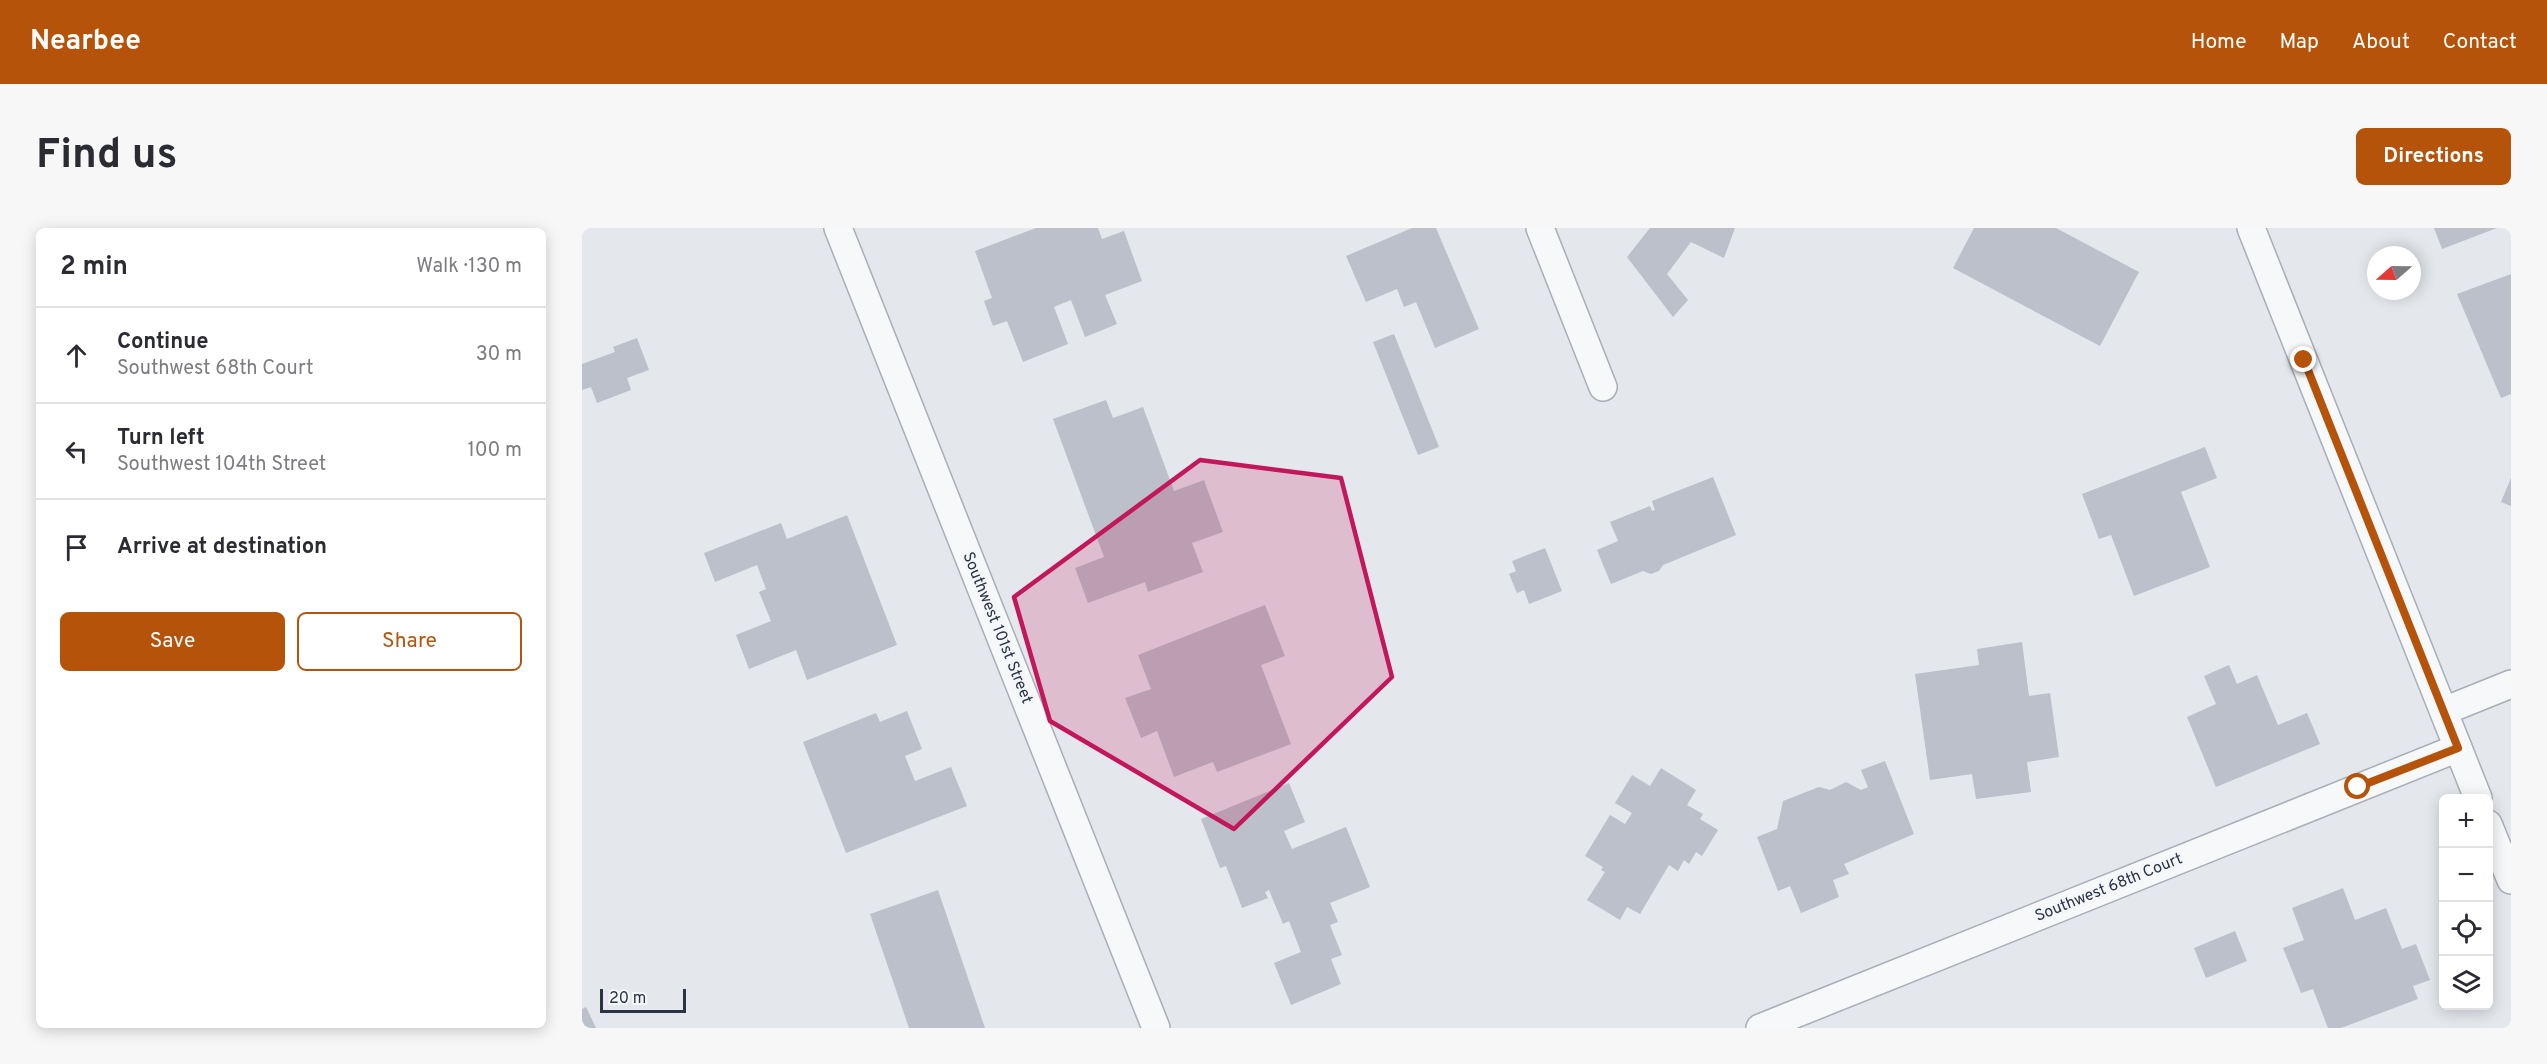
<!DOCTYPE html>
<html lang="en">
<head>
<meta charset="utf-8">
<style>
  body { margin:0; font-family:Overpass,sans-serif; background:#f7f7f7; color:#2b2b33 }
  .controls { position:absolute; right:18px; bottom:18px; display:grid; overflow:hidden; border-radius:9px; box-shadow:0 3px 15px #0003 }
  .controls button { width:54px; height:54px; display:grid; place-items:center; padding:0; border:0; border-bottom:2px solid #e1e1e2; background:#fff; color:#2b2b33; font:30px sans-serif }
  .compass { position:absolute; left:1785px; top:18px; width:54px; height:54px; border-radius:50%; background:#fff; box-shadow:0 3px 15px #0003; rotate:250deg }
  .scale { position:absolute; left:18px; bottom:15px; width:86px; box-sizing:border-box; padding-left:6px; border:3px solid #2b3445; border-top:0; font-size:16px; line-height:21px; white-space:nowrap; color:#2b3445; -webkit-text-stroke:4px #f4f6f9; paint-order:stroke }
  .stop { position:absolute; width:18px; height:18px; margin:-14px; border:4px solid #b45309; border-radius:50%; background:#fff }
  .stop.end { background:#b45309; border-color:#fff; box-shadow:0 2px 6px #0008 }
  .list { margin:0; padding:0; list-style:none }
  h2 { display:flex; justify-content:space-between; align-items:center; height:78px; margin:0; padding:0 24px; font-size:26px }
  h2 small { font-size:20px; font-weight:400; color:#7c7c81 }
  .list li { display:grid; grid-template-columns:39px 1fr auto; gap:18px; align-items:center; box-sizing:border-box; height:96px; padding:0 24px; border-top:2px solid #e1e1e2 }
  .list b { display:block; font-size:22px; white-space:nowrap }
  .list p { margin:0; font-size:20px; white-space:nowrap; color:#7c7c81 }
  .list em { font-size:20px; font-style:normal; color:#7c7c81 }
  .actions { display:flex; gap:12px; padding:18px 24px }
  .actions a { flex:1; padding:14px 0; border:2px solid #b45309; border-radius:9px; text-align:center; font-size:21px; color:#b45309 }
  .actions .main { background:#b45309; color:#fff }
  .icon { flex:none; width:33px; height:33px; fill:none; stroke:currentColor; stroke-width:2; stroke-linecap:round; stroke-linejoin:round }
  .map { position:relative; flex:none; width:1929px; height:800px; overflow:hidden; border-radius:9px }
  header { display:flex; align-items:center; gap:36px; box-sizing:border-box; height:84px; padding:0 30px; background:#b45309; color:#fff }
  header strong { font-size:28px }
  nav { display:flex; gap:33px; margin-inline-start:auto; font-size:21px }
  .intro { display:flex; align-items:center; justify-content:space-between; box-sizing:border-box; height:144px; padding:0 36px }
  h1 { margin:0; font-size:42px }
  .button { padding:15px 27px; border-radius:9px; background:#b45309; color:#fff; font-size:21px; font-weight:700 }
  main { display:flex; gap:36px; padding:0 36px }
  aside { flex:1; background:#fff; border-radius:9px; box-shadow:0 3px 15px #0003 }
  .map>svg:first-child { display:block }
  .building { fill:#bbc0ca }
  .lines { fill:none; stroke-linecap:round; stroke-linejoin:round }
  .minor-casing { stroke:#a9aeb7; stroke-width:30 }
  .minor { stroke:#f7f8fa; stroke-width:27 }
  .route { stroke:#b45309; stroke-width:8 }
  .marked { fill:#c2185b; fill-opacity:0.2; stroke:#c2185b; stroke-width:4.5; stroke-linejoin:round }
  .labels { text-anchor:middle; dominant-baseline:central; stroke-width:6; stroke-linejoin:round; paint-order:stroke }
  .street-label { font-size:16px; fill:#2b3445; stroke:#f4f6f9 }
</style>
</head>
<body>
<header>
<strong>Nearbee</strong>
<nav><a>Home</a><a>Map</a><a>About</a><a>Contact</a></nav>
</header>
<div class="intro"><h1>Find us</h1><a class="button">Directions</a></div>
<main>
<aside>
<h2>2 min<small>Walk · 130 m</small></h2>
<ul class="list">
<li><svg class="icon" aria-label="ahead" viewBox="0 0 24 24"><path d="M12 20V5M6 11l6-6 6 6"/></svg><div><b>Continue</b><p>Southwest 68th Court</p></div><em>30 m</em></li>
<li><svg class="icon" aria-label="left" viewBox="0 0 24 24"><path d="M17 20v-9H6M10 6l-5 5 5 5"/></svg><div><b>Turn left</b><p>Southwest 104th Street</p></div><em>100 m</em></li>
<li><svg class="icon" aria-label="arrive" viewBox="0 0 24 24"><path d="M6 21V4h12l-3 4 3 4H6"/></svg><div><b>Arrive at destination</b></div></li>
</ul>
<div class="actions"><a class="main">Save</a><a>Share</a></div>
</aside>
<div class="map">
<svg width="1929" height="800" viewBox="0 0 1929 800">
  <rect width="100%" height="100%" fill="#e4e7ec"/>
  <g class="building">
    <polygon points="454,0 516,0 520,11 542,3 560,53 523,67 535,96 503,109 489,72 472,79 486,116 441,134 425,93 411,98 402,73 410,70 393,23"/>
    <polygon points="830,0 854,0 897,101 853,120 834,74 822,79 815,61 784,74 764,28"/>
    <polygon points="1068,0 1153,0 1142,30 1109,14 1085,46 1106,72 1091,89 1045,29"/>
    <polygon points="1392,0 1474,0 1557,44 1518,118 1371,40"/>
    <polygon points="1852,0 1915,0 1860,21"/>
    <polygon points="1929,46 1929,166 1919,170 1875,66"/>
    <polygon points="812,106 857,219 836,227 791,114"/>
    <polygon points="55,110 67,142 45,150 49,162 15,175 9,159 0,162 0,136 33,124 31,119"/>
    <polygon points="524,172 531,190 561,179 592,263 622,252 641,304 610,315 621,344 566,364 563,354 506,375 493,340 522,329 471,191"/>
    <polygon points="1623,219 1635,250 1599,264 1628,339 1552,368 1529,307 1517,311 1500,266"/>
    <polygon points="1131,249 1154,307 1081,337 1077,343 1069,346 1061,343 1029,356 1015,322 1036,313 1028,294 1068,278 1070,283 1073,282 1070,273"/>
    <polygon points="1929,250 1929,278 1919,274"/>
    <polygon points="265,287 315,417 225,452 214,422 167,441 154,407 189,393 177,364 184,361 175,337 133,354 122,325 199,295 205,311"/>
    <polygon points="963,320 980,363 947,376 942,362 935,365 927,346 934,343 930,333"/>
    <polygon points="683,377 703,428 679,437 709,516 635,544 631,534 592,549 575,503 559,510 543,470 569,461 556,427"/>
    <polygon points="1440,414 1447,468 1468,465 1477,529 1445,534 1449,564 1394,571 1390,546 1348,552 1333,446 1397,437 1395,421"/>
    <polygon points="1647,437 1655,456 1675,447 1696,497 1725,485 1738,516 1634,559 1605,489 1634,476 1622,448"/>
    <polygon points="325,483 340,521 323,528 333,553 369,539 385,578 264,625 221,514 294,485 298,494"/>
    <polygon points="1303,533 1332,606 1262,636 1267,646 1251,652 1257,669 1219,685 1208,658 1196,663 1175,609 1195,601 1201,573 1237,559 1248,562 1264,554 1279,562 1286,559 1279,542"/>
    <polygon points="1079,540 1114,562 1105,577 1121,586 1118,591 1136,602 1120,628 1114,624 1107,636 1102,632 1096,643 1087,637 1058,686 1045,679 1038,692 1005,672 1023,644 1019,642 1021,639 1003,628 1028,587 1043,596 1050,585 1033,575 1050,547 1068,558"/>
    <polygon points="707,555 723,594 702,603 710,621 764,599 788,659 748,675 756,694 748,697 760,727 749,731 759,756 709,777 692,735 719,724 707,693 701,696 687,662 683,664 686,670 660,680 644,638 638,640 619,591"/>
    <polygon points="1761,660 1773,692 1804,680 1820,721 1834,716 1848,752 1831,758 1836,771 1759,800 1746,800 1731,761 1719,765 1701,720 1722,712 1710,680"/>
    <polygon points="356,662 403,800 327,800 288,686"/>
    <polygon points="1653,703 1665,733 1624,750 1612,720"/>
    <polygon points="4,779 14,800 0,800 0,781"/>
  </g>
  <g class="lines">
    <g class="minor-casing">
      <g id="minor">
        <polyline points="256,0 574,800"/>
        <polyline points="958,0 1021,159"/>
        <polyline points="1669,0 1896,570"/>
        <polyline points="1862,483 1929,456"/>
        <polyline points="1906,596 1929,652"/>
        <polyline points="1178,800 1876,520"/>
      </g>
    </g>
    <use href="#minor" class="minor"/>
  </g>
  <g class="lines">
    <polyline class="route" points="1722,132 1876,520 1776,559"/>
  </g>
  <path class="marked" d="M618,232l141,18 51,199 -158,152 -184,-108 -36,-124z"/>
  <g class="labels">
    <g class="street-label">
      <text transform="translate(415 400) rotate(68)">Southwest 101st Street</text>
      <text transform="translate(1527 660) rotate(-22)">Southwest 68th Court</text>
    </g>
  </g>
</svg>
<div class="controls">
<button>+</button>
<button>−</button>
<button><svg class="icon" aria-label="locate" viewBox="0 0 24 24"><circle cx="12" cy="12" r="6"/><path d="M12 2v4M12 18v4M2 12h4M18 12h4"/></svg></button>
<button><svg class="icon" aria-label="layers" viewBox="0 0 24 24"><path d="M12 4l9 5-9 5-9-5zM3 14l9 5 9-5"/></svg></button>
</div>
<svg class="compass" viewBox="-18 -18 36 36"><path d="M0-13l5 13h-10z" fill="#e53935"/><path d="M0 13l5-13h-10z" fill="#7c7c81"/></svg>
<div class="scale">20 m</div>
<div class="stop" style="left:1776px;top:559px"></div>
<div class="stop end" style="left:1722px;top:132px"></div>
</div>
</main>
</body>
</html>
